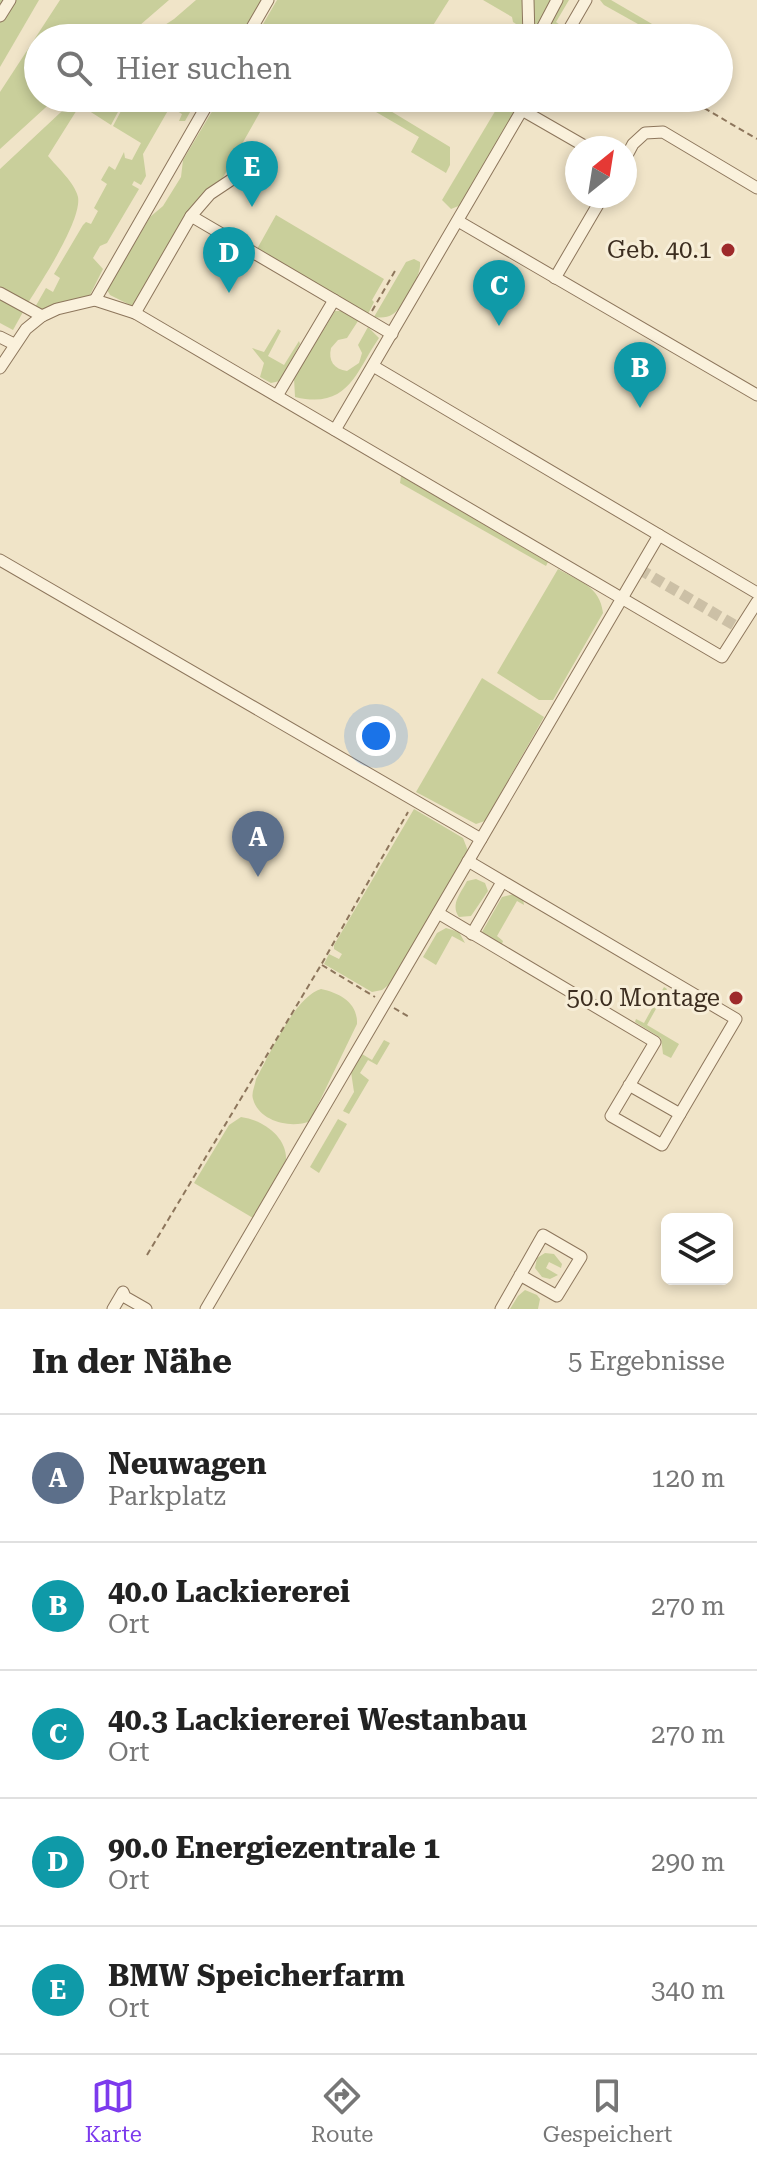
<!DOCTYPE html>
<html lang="de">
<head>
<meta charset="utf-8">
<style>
  body { margin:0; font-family:"Roboto Serif",serif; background:#f2f2f2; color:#222 }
  .controls { position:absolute; right:24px; bottom:24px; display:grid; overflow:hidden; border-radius:12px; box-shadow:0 4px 12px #0003 }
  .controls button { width:72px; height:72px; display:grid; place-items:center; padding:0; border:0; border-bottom:2px solid #e0e0e0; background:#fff; color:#222; font:40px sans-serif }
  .compass { position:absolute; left:565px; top:136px; width:72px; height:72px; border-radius:50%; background:#fff; box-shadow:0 4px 12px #0003; rotate:30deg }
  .you { position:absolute; left:376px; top:736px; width:28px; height:28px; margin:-20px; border:6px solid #fff; border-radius:50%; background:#1a73e8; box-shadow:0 0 0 12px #1a73e833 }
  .badge { display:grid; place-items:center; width:52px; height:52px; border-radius:50%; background:#7c3aed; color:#fff; font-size:26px; font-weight:700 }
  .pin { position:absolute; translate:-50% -66px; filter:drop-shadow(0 2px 4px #0008) }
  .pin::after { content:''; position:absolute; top:42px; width:28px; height:24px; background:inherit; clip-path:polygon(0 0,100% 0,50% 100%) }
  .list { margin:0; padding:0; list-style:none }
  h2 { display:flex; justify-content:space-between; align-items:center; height:104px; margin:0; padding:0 32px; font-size:34px }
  h2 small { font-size:26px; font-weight:400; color:#767676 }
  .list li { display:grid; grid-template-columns:52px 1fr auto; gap:24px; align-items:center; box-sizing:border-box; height:128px; padding:0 32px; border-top:2px solid #e0e0e0 }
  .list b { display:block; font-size:30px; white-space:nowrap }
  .list p { margin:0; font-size:26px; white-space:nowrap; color:#767676 }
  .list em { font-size:26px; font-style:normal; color:#767676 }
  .icon { flex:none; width:44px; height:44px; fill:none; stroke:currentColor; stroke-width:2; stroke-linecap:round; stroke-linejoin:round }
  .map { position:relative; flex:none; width:757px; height:1309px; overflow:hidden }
  .search { position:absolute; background:#fff; box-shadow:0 4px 12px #0003; left:24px; right:24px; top:24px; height:88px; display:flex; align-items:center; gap:20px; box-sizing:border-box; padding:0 28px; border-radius:44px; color:#767676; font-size:30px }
  .sheet { height:744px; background:#fff }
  nav { display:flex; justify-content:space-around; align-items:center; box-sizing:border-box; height:112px; border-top:2px solid #e0e0e0; background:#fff; font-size:22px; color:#767676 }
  nav a { display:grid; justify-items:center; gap:4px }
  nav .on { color:#7c3aed }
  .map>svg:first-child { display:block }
  .green { fill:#c9cf9b }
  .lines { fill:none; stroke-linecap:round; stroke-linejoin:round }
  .minor-tunnel { stroke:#ccc0a6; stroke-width:11; stroke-dasharray:11 5.5; stroke-linecap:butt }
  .minor-casing { stroke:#8d765c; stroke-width:13 }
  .path { stroke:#8d765c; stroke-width:2; stroke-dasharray:6 4; stroke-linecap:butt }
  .minor { stroke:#faf1dc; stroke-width:11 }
  .poi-dot { fill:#9e2a2b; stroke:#f7eed8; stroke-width:3 }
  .labels { text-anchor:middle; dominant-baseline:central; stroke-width:6; stroke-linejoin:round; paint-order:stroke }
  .poi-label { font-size:24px; fill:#3d2e20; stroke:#f7eed8; text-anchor:end }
</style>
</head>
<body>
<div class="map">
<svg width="757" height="1309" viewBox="0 0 757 1309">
  <rect width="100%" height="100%" fill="#f0e4c8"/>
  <g class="green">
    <polygon points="0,0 39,0 0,67"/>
    <polygon points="60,0 169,0 125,38 38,38 38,98 56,98 0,149 0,92"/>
    <polygon points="196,0 262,0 240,38 145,38 174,19"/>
    <polygon points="277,0 449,0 425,38 255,38"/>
    <polygon points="483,0 522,0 522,38 516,38 516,24 513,22 512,17"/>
    <polygon points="530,0 569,0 556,22 564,28 558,38 540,38 534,33"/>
    <polygon points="600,0 611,0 676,38 663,38 604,5"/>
    <path d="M76,98h39v7l4,5 -8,15 -31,-20 -32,51c9,11 27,27 30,41 4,23 -37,85 -50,106l-28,-15v-119z"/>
    <polygon points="134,98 198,98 185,121 179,121 182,114 170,107 143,154 146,176 141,185 134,181 132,185 139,189 107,243 100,246 93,258 103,269 90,295 32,317 30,316 46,288 53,292 60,278 54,274 83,225 86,222 91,224 98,211 94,208 107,184 101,180 109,166 115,170 124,152 125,158 132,160 141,143 113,126 121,111 128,111 133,107"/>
    <polygon points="220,98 268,98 221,181 134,307 110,295 107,290 150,217 163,206 181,177 183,160"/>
    <polygon points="352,98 389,98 384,107 450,147 450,165 446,173 411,152 419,137"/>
    <polygon points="503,98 518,98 517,109 461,205 451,209 442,200"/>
    <polygon points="276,215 384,279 372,300 374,302 368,314 257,249"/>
    <path d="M414,259l6,3c2,12 -16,45 -27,52 -6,4 -12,4 -19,3l32,-55z"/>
    <polygon points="0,298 23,312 13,330 0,323"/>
    <path d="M335,311h6l17,10 -11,17 -9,2 -7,8c-3,13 3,21 16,23l12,-8 3,-10 -4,-8 10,-18 11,11c-23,33 -30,72 -84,59l-1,-19z"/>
    <polygon points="278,329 281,331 268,356 284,365 299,341 300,344 280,381 271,383 260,377 264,363 252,348 264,352"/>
    <polygon points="401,476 548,562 546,566 400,483"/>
    <path d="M558,569c21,12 42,17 45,44l-50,87h-14l-42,-27z"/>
    <polygon points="482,678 544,717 485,821 476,824 416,792"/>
    <polygon points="414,809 463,838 468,851 391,983 382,990 372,992 324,964 329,954 339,959 342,954 334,949 334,945"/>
    <path d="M476,879l9,4 3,8 -17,25 -12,1c-9,-13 2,-24 8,-36z"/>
    <polygon points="514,894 523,899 524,905 517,901 497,936 503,941 502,944 482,932 502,897"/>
    <polygon points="446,928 459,932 465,943 452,936 436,965 423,957 437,933"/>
    <polygon points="664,987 667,989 647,1025 679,1044 671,1058 663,1054 661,1038 635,1022 636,1019 644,1023"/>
    <path d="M321,989c19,4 37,14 36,35l-47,97c-18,8 -51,1 -57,-22 -2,-6 2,-13 3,-20 13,-23 39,-83 65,-90z"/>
    <polygon points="384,1040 390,1043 377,1065 368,1060 360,1073 369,1080 349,1114 343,1111 354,1092 351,1072 362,1054 372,1060"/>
    <path d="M241,1117c22,3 46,20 45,43l-33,58 -59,-35 35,-58z"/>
    <polygon points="338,1119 347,1124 319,1173 310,1167"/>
    <polygon points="545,1253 554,1254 562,1264 561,1268 549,1262 546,1268 558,1275 550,1279 542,1277 535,1268 537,1258"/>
    <polygon points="525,1290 537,1295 540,1299 538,1309 510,1309 518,1296"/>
  </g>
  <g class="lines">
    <polyline class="minor-tunnel" points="639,569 741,629"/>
    <g class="minor-casing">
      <g id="minor">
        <polyline points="528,0 529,38"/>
        <polyline points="0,16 10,0"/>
        <polyline points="246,38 268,0"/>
        <polyline points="537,38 557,0"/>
        <polyline points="564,38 586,0"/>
        <polyline points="522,110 588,148"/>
        <polyline points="625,159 633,144 645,133 663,132 757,188"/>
        <polyline points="191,216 210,194 231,180"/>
        <polyline points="458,221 757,395"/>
        <polyline points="555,278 603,196"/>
        <polyline points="0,293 42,316"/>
        <polyline points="95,300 211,98"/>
        <polyline points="135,313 191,216 392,334"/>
        <polyline points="0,337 14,344"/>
        <polyline points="373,366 757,593"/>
        <polyline points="0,368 26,329 42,316 57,309 95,300 135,313 722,657 757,602"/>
        <polyline points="277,396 334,300"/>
        <polyline points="335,430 529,98"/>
        <polyline points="0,560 481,839"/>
        <polyline points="468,861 736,1019 680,1114"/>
        <polyline points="438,913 655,1042 611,1116 662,1145 680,1114 629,1085"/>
        <polyline points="472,934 502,882"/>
        <polyline points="113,1309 123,1292 125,1297 146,1309"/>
        <polyline points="206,1309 659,535"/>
        <polyline points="501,1309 543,1235 581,1257 557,1296 520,1275"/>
      </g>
    </g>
    <g class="path">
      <polyline points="687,98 757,139"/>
      <polyline points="372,311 395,271"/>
      <polyline points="322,965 375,997"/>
      <polyline points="394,1008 409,1017"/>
      <polyline points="147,1255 321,965 408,812"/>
    </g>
    <use href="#minor" class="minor"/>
  </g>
  <g class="poi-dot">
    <circle cx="728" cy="250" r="8"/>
    <circle cx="736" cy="998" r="8"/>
  </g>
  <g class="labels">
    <g class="poi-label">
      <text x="712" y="250">Geb. 40.1</text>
      <text x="720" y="998">50.0 Montage</text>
    </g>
  </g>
</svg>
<div class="controls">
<button><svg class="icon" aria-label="layers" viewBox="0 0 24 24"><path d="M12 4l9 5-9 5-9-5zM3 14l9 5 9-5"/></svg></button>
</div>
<svg class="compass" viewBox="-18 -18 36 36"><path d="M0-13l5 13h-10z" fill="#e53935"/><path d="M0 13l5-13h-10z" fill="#767676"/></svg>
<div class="you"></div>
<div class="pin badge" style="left:258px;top:877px;background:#5c6f8a">A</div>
<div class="pin badge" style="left:640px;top:408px;background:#0f9aa8">B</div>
<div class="pin badge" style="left:499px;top:326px;background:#0f9aa8">C</div>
<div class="pin badge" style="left:229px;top:293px;background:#0f9aa8">D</div>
<div class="pin badge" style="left:252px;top:207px;background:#0f9aa8">E</div>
<div class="search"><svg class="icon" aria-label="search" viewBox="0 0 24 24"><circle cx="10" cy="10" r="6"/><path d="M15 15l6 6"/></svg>Hier suchen</div>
</div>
<section class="sheet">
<h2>In der Nähe<small>5 Ergebnisse</small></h2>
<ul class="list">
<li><span class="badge" style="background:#5c6f8a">A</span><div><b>Neuwagen</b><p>Parkplatz</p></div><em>120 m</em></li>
<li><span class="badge" style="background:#0f9aa8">B</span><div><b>40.0 Lackiererei</b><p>Ort</p></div><em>270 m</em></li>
<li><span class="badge" style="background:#0f9aa8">C</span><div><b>40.3 Lackiererei Westanbau</b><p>Ort</p></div><em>270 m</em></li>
<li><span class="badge" style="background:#0f9aa8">D</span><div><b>90.0 Energiezentrale 1</b><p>Ort</p></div><em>290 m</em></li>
<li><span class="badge" style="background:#0f9aa8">E</span><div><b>BMW Speicherfarm</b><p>Ort</p></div><em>340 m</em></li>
</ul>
</section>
<nav>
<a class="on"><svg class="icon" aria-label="map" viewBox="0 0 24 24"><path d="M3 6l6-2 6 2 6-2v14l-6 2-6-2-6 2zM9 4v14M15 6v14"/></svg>Karte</a>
<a><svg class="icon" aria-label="directions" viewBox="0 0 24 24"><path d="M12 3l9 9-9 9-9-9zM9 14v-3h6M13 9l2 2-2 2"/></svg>Route</a>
<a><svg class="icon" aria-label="saved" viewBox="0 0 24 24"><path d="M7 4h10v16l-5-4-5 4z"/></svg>Gespeichert</a>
</nav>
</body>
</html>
